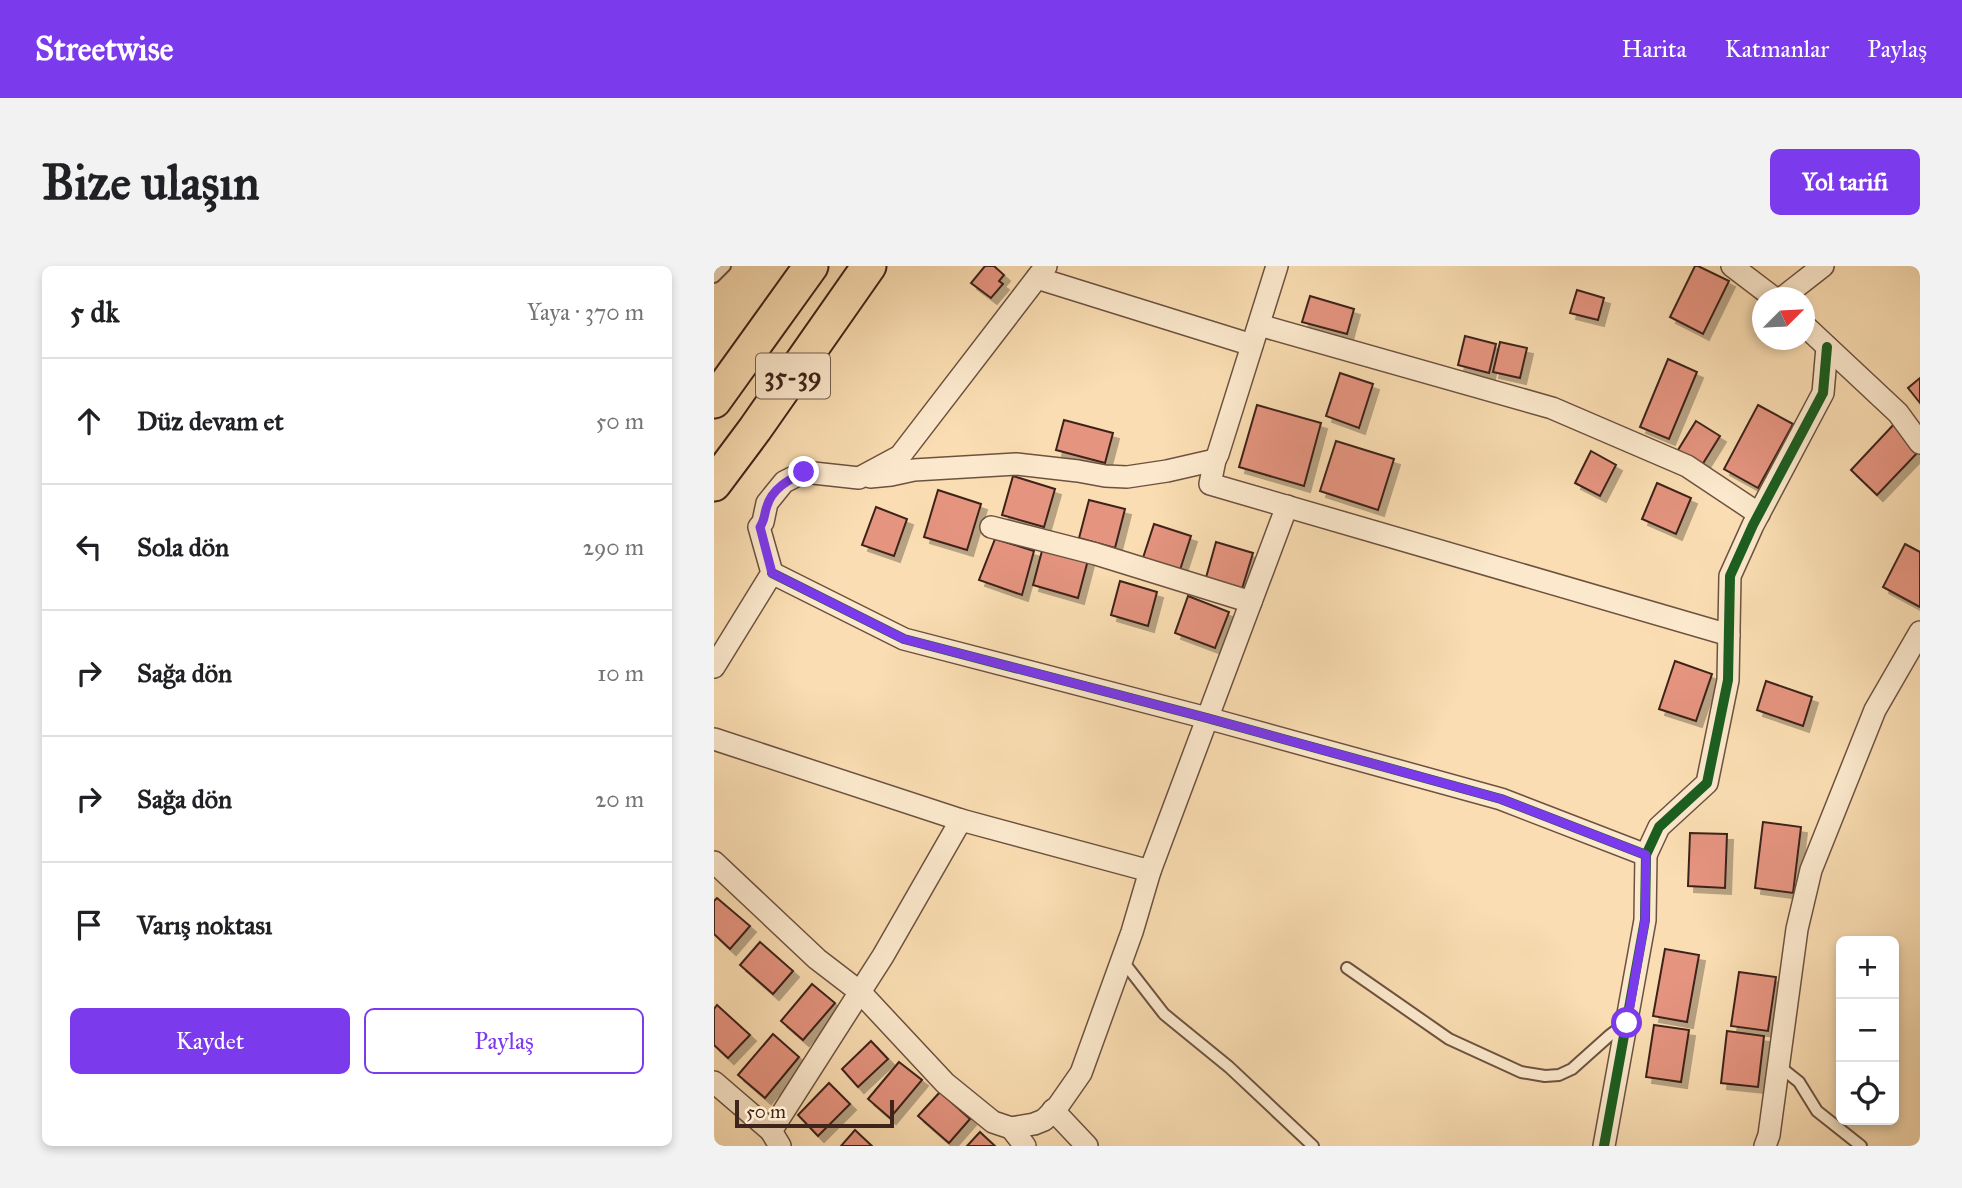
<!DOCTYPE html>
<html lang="tr">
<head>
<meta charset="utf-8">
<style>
  body { margin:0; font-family:"IM FELL Great Primer",serif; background:#f2f2f2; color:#202124 }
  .controls { position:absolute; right:21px; bottom:21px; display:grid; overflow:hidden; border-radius:10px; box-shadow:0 4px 10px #0003 }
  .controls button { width:63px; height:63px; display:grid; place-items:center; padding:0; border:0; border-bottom:2px solid #e0e0e0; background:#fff; color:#202124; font:35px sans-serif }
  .compass { position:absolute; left:1038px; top:21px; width:63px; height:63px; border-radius:50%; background:#fff; box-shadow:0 4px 10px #0003; rotate:66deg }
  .scale { position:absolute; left:21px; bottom:18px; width:159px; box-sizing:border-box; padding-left:7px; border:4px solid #3e241a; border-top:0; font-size:19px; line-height:24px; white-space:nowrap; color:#3e241a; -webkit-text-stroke:5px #fce9cd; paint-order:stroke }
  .stop { position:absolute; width:21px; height:21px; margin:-16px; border:5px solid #7c3aed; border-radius:50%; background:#fff }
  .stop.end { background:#7c3aed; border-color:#fff; box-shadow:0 2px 7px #0008 }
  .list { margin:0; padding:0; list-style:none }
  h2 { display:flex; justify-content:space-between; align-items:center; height:91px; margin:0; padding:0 28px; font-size:30px }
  h2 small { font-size:23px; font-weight:400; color:#757577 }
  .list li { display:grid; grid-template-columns:46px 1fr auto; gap:21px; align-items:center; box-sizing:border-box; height:126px; padding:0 28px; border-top:2px solid #e0e0e0 }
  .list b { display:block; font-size:26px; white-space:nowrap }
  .list em { font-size:23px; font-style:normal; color:#757577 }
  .actions { display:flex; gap:14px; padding:21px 28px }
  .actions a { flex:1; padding:16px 0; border:2px solid #7c3aed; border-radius:10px; text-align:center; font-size:24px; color:#7c3aed }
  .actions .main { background:#7c3aed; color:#fff }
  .icon { flex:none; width:38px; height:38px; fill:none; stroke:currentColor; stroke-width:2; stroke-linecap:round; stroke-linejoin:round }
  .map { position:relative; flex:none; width:1206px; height:880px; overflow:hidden; border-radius:10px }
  header { display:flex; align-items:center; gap:42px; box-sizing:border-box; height:98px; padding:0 35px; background:#7c3aed; color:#fff }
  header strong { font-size:33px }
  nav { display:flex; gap:38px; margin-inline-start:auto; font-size:24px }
  .intro { display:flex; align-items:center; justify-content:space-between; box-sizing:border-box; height:168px; padding:0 42px }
  h1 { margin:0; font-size:49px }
  .button { padding:18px 32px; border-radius:10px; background:#7c3aed; color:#fff; font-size:24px; font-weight:700 }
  main { display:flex; gap:42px; padding:0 42px }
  aside { flex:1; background:#fff; border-radius:10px; box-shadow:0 4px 10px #0003 }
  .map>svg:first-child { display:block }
  .building { fill:#e5947f; stroke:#3e241a; stroke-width:2; filter:url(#shadow) }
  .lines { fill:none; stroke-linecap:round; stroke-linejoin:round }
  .service-casing { stroke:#6d5240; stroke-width:14 }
  .minor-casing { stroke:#6d5240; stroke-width:24 }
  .primary-casing { stroke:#3e241a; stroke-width:37 }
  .service { stroke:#fce9cd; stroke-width:10 }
  .minor { stroke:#fce9cd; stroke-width:21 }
  .primary { stroke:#faddb2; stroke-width:33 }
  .cycleway-casing { stroke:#fce9cd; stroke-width:15 }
  .cycleway { stroke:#1b5e20; stroke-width:10 }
  .route { stroke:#7c3aed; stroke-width:9 }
  .labels { text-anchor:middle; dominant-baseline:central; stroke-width:5; stroke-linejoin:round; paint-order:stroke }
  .shield { fill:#fce9cd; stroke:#775f50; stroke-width:2 }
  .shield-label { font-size:26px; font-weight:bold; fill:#3e241a }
</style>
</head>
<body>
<header>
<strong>Streetwise</strong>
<nav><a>Harita</a><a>Katmanlar</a><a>Paylaş</a></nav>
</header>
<div class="intro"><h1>Bize ulaşın</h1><a class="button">Yol tarifi</a></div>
<main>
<aside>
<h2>5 dk<small>Yaya · 370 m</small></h2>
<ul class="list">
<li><svg class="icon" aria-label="ahead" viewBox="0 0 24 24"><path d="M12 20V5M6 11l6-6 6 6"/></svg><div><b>Düz devam et</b></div><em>50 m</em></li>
<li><svg class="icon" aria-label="left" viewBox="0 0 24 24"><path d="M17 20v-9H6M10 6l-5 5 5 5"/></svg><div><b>Sola dön</b></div><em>290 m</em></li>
<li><svg class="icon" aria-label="right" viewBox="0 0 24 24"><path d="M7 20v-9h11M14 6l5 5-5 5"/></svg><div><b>Sağa dön</b></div><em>10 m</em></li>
<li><svg class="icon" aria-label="right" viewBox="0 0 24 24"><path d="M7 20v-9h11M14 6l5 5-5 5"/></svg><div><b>Sağa dön</b></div><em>20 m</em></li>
<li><svg class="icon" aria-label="arrive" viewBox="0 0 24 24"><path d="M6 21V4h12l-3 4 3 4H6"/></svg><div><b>Varış noktası</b></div></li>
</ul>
<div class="actions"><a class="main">Kaydet</a><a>Paylaş</a></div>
</aside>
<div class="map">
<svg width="1206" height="880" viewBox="0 0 1206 880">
  <defs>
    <filter id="shadow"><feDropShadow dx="6" dy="6" stdDeviation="0" flood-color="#0004"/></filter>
  </defs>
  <rect width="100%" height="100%" fill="#faddb2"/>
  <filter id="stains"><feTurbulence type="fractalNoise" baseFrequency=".00286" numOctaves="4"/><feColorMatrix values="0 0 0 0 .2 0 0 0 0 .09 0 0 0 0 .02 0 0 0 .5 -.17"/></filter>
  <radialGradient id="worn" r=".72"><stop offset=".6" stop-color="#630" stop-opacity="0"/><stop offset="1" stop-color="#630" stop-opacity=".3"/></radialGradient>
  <g class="building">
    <polygon points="271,0 280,0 290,9 285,15 289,18 277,32 257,17"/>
    <polygon points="981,0 984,0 1015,15 989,68 956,51"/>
    <polygon points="863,24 890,32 884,54 856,47"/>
    <polygon points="596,30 640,43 633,68 588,56"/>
    <polygon points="751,70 782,78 775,107 744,99"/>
    <polygon points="786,76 813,82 806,112 779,106"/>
    <polygon points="954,93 983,106 955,173 926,161"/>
    <polygon points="626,107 659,118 645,162 612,150"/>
    <polygon points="1206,112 1206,137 1194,122"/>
    <polygon points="543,139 607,157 590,220 525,201"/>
    <polygon points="1044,139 1079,158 1044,222 1010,203"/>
    <polygon points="350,154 399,167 391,197 342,184"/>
    <polygon points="982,155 1006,170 988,199 964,184"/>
    <polygon points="1182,156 1206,184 1163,229 1137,204"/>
    <polygon points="622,175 680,193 664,244 606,225"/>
    <polygon points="877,185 902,199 886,230 861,217"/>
    <polygon points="299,210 341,223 330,261 288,249"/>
    <polygon points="943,217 977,232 962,268 928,253"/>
    <polygon points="224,224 267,238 253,284 210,271"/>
    <polygon points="375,234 411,243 401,282 365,272"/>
    <polygon points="162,241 193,253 180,290 148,279"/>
    <polygon points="440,258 477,270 464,310 427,298"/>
    <polygon points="281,273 320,285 308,329 265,314"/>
    <polygon points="502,276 539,287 527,326 491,315"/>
    <polygon points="1191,278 1206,286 1206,341 1169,321"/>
    <polygon points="329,281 374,294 364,332 319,319"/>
    <polygon points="406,315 443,326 434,360 397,349"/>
    <polygon points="474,330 515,346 501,382 461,367"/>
    <polygon points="961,395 998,408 982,455 945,443"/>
    <polygon points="1052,415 1098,431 1089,460 1043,444"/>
    <polygon points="1049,556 1087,561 1079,627 1041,622"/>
    <polygon points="976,567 1013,568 1011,622 974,620"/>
    <polygon points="3,632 36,660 16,683 0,668 0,635"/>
    <polygon points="46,676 79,705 59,728 26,699"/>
    <polygon points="951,683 985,689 973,756 939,750"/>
    <polygon points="1025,706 1062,711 1054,765 1017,760"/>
    <polygon points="98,718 121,737 89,774 67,755"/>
    <polygon points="3,739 36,769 14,792 0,779 0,743"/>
    <polygon points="940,759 975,764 967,816 932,811"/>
    <polygon points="1013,765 1050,770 1044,821 1007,817"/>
    <polygon points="59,768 85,791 51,832 24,809"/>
    <polygon points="157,775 174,793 144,821 128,803"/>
    <polygon points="185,796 208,814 176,852 154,833"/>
    <polygon points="115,817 136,838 104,870 84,849"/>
    <polygon points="226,826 256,853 235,877 204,850"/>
    <polygon points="141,864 158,880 127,880"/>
    <polygon points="266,866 281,880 253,880"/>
  </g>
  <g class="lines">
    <g class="service-casing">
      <g id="service">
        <polyline points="0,11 11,0"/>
        <polyline points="408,694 450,748 515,801 599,880"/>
        <polyline points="633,702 735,773 807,806 831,810 845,809 858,803 896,769 911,758"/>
        <polyline points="1065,800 1085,816 1103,845 1147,880"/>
      </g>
    </g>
    <g class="minor-casing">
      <g id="minor">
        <polyline points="563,0 504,188 501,194 496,218 1015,369"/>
        <polyline points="1018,0 1060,32"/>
        <polyline points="323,12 538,79"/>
        <polyline points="1068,32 1109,0"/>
        <polyline points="545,59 838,142 973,200 1045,248"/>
        <polyline points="1090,59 1184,147 1206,177"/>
        <polyline points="156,211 177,209 200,204 302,198 364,205 391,210 413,211 453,205 501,194"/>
        <polyline points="277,261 382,288 537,336"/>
        <polyline points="58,307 190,373 493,452 787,533 932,589"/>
        <polyline points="0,401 58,307 45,261 49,256 53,237 70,216 90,206 145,212 186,190 332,0"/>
        <polyline points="0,473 247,554 436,605 573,240"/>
        <polyline points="0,596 103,693 146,726 231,817 279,856 297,862 320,858 330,854 344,840 367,807 418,666 436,605"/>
        <polyline points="0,816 57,865 66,880"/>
        <polyline points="339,844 373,880"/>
        <polyline points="297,862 311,880"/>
        <polyline points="57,865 169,690 247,554"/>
        <polyline points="890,880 931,654 932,589 945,561 993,517 1014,414 1016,310 1039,259 1109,127 1113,81"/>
        <polyline points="1051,880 1055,869 1083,663 1097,604 1161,444 1206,366"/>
      </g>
    </g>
    <g class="primary-casing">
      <g id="primary">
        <polyline points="0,135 97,0"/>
        <polyline points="0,218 41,163 155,0"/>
      </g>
    </g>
    <use href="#service" class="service"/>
    <use href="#minor" class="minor"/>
    <use href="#primary" class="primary"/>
    <g class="cycleway-casing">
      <g id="cycleway">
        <polyline points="58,307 190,373 493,452 787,533 932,589"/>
        <polyline points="890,880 931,654 932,589 945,561 993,517 1014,414 1016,310 1039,259 1109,127 1113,81"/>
      </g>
    </g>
    <use href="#cycleway" class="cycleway"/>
  </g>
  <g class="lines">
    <path class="route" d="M90,206c-16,8 -32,17 -37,34 -3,8 -2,14 -7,21l12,46 132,66 303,79 294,81 145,56 -1,65 -18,103"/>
  </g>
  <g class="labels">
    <rect class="shield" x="42" y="87.5" width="74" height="45" rx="5"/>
    <g class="shield-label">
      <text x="79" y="110">35-39</text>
    </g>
  </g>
  <rect width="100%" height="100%" filter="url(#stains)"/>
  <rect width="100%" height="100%" fill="url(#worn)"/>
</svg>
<div class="controls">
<button>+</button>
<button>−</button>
<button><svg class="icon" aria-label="locate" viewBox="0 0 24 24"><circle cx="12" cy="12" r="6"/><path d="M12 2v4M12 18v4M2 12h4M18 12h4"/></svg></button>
</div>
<svg class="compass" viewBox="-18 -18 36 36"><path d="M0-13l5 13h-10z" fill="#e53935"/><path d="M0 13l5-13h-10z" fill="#757577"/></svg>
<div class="scale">50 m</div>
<div class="stop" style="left:913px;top:757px"></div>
<div class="stop end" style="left:90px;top:206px"></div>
</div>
</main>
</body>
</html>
